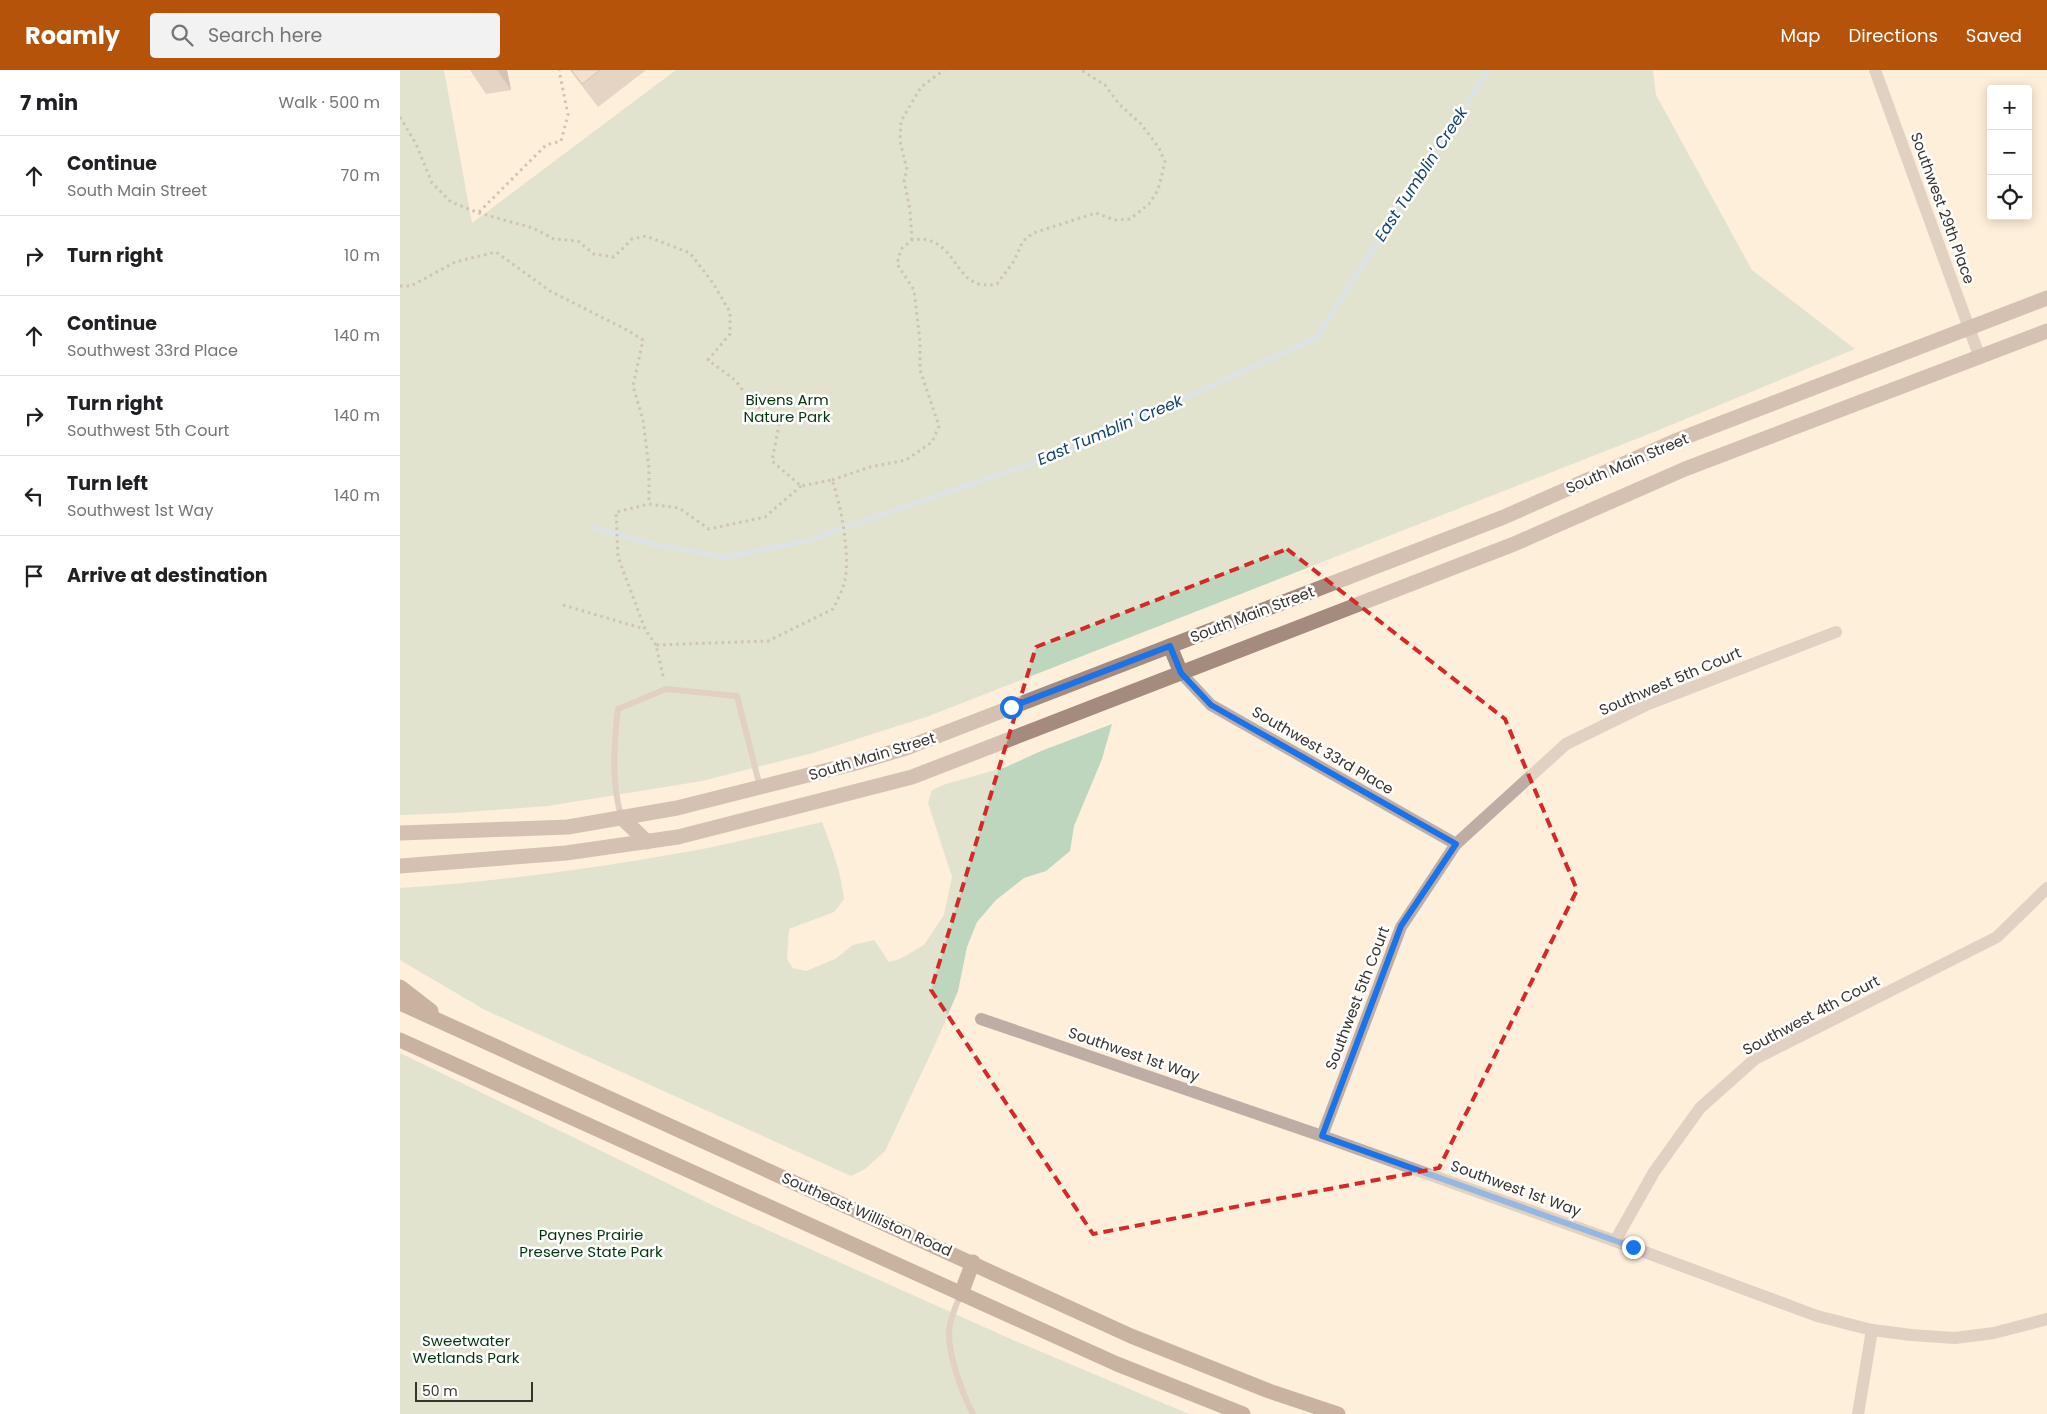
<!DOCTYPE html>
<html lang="en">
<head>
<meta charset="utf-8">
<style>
  body { margin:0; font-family:Poppins,sans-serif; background:#f2f2f2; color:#202124 }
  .controls { position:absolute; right:15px; top:15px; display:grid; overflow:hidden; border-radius:5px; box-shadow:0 2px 12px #0003 }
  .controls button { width:45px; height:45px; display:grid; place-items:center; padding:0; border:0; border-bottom:1px solid #e0e0e0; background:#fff; color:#202124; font:25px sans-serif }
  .scale { position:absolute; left:15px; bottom:12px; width:118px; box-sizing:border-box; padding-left:5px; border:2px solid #39332b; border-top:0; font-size:14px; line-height:18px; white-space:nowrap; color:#39332b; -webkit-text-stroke:4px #fff; paint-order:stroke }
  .stop { position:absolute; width:15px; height:15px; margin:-11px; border:4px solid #1a73e8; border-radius:50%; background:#fff }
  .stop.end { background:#1a73e8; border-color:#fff; box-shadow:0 1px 5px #0008 }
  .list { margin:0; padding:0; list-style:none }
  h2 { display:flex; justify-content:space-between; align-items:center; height:65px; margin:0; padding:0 20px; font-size:21px }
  h2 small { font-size:16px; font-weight:400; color:#757577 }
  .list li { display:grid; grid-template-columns:32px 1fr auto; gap:15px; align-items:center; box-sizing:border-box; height:80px; padding:0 20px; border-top:1px solid #e0e0e0 }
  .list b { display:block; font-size:19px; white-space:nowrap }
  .list p { margin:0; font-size:16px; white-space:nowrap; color:#757577 }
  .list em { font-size:16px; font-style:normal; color:#757577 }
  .icon { flex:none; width:28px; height:28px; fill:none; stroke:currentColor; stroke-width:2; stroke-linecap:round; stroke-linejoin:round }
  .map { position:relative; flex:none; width:1647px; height:1344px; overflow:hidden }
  header { display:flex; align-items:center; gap:30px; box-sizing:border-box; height:70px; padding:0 25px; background:#b45309; color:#fff }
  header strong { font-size:24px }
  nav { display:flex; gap:28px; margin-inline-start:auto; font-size:18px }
  .search { width:350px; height:45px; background:#f2f2f2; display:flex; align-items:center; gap:12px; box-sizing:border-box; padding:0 18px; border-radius:5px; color:#757577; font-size:19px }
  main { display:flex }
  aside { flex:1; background:#fff }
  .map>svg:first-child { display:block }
  .green { fill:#bed5be }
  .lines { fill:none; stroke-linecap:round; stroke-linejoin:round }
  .stream { stroke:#b5d5f2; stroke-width:5 }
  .path { stroke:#9a8f81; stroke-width:3; stroke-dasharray:2.5 4; stroke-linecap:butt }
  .service { stroke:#beada4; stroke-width:6 }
  .minor { stroke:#beada4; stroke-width:12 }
  .secondary { stroke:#a48b7e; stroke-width:15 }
  .trunk { stroke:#8a6958; stroke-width:15 }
  .wall { fill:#c8b2a9 }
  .shaded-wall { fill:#a2918a }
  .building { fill:#e8cfc5; stroke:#a2918a }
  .route { stroke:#1a73e8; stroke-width:6 }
  .marked { fill:none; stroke:#d62828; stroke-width:4; stroke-dasharray:10 6; stroke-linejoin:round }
  .labels { text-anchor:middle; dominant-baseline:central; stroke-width:5; stroke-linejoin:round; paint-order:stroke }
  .street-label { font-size:15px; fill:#39332b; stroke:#fff }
  .park-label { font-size:15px; fill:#05350d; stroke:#fff }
  .water-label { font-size:16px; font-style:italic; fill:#13436a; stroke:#fff }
</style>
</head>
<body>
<header>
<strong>Roamly</strong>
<div class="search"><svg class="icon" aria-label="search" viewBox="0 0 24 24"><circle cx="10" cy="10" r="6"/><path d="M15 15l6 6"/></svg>Search here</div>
<nav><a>Map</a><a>Directions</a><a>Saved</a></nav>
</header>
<main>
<aside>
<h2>7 min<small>Walk · 500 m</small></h2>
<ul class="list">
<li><svg class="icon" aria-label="ahead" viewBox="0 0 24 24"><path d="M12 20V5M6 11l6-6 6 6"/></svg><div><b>Continue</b><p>South Main Street</p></div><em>70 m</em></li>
<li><svg class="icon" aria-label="right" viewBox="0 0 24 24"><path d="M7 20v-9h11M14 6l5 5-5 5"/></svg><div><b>Turn right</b></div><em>10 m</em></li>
<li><svg class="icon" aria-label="ahead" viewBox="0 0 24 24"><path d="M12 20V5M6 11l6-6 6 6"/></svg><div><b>Continue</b><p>Southwest 33rd Place</p></div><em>140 m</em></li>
<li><svg class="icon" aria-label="right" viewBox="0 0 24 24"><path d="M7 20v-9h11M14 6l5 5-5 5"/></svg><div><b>Turn right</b><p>Southwest 5th Court</p></div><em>140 m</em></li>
<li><svg class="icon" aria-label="left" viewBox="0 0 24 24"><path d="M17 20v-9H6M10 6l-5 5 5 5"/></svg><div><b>Turn left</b><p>Southwest 1st Way</p></div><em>140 m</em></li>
<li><svg class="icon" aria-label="arrive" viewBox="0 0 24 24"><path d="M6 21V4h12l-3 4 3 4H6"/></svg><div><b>Arrive at destination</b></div></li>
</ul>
</aside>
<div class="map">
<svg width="1647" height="1344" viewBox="0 0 1647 1344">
  <rect width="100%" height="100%" fill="#feefda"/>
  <g class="green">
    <polygon points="0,0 44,0 72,153 276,0 1253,0 1256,25 1352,200 1455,279 1254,362 529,646 413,683 302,711 148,736 54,743 0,745"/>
    <path d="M712,654l-10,35 -28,67 -4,25 -24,20 -22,7 -28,22 -19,22 -10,25 -9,44 -20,47 -53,113 -20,18 -14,7 -366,-166 -85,-50v-72c103,-7 206,-21 308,-40 38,-8 76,-17 114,-26 10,26 19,50 22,77l-10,13 -45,17 -2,30 6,9 13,3 29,-12 18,-14 21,-5 15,22 11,-3 24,-14 20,-30 8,-38 -24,-74 4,-13 14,-6 60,-17 35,-16z"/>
    <polygon points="0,983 314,1136 613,1270 789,1344 0,1344"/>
  </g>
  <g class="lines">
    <polyline class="stream" points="191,457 253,474 324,487 406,471 670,380 916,268 1088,0"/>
    <g class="path">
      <path d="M0,47l16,27 16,39 19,19 28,11 54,15 21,11 24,2 16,13 20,3 18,-18 14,-3 44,17 23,30 17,29v22l-22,26 27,20 16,21 28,24 -7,36 29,25 31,-6c9,25 18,73 13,100 -2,10 -8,20 -12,29l-65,32 -112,4 8,35"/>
      <polyline points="79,142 146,75 161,71 168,45 159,0"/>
      <polyline points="512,170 510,140 504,110 507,100 500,71 501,51 521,17 544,0"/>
      <polyline points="0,216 11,216 55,192 96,182 150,221 229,261 243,270 233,316 243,350 249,398 249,434"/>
      <path d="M432,410l38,-13 36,-7 26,-18 7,-16 -19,-56v-29l-6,-51 -17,-26 4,-15 11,-9c5,0 11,-2 16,0 33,10 28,52 69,44l17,-23 9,-20 10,-8 63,-20 19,7 15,-1 19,-15 9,-14 7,-28 -6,-14 -18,-24 -22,-20 -14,-19 -24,-15"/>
      <polyline points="163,535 244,559"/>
      <polyline points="256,575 245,559 218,487 216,442 249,434 279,438 309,459 365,447 401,416"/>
    </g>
    <g class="service">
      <path d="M221,746c-10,-35 -7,-70 -3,-107l48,-20 71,7 23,91"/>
      <path d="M560,1225c-3,9 -8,19 -10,29 -5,24 12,69 23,90"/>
    </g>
    <g class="minor">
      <polyline points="1475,0 1580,288"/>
      <polyline points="781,603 811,635 1056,774"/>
      <polyline points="581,949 922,1066 1215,1171 1417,1246 1472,1260 1511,1265 1555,1268 1594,1263 1647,1249"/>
      <polyline points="922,1066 1001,857 1056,774 1166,674 1246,635 1436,562"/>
      <polyline points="1215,1171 1254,1102 1300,1038 1355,989 1597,867 1647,818"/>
      <polyline points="1458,1344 1472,1260"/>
    </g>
    <g class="secondary">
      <polyline points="770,576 781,603"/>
      <polyline points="221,747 247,772"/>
      <polyline points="0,763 168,757 277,738 456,693 506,678 1104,447 1275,371 1647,228"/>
      <polyline points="0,796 166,783 278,767 512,707 1114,474 1285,399 1647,261"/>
    </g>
    <g class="trunk">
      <polyline points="0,917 31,941"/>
      <polyline points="0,933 731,1266 869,1321 938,1344"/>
      <polyline points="0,970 717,1294 843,1344"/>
      <polyline points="561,1224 573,1192"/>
    </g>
  </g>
  <g class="wall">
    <polygon points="70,0 107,0 111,20 86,24"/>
    <polygon points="170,0 246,0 198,37"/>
  </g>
  <polygon class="shaded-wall" points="97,0 107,0 111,20"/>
  <polygon class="building" points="171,0 200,0 182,14"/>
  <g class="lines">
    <polyline class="route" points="611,637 770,576 781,603 811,635 1056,774 1001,856 922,1066 1233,1177"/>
  </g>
  <path d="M0 0H1647V1344H0ZM887,479l218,170 72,171 -138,278 -346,66 -162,-244 105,-343z" fill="#feefda" fill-opacity=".55" fill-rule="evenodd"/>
  <path class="marked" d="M887,479l218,170 72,171 -138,278 -346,66 -162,-244 105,-343z"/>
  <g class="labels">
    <g class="street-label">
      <text transform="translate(1543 138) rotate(70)">Southwest 29th Place</text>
      <text transform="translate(1227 393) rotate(-23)">South Main Street</text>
      <text transform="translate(852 544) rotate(-21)">South Main Street</text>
      <text transform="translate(1270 611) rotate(-23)">Southwest 5th Court</text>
      <text transform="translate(923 680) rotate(30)">Southwest 33rd Place</text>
      <text transform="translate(472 686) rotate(-17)">South Main Street</text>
      <text transform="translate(957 928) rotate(-69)">Southwest 5th Court</text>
      <text transform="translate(1411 945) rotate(-28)">Southwest 4th Court</text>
      <text transform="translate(734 984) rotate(19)">Southwest 1st Way</text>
      <text transform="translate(1116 1118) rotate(20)">Southwest 1st Way</text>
      <text transform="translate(467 1144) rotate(24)">Southeast Williston Road</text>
    </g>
    <g class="park-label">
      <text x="387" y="329">Bivens Arm<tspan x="387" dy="17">Nature Park</tspan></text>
      <text x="191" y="1164">Paynes Prairie<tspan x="191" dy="17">Preserve State Park</tspan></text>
      <text x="66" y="1270">Sweetwater<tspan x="66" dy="17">Wetlands Park</tspan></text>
    </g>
    <g class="water-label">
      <text transform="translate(1021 104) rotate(-57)">East Tumblin' Creek</text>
      <text transform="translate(710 360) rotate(-23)">East Tumblin' Creek</text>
    </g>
  </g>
</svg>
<div class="controls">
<button>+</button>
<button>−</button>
<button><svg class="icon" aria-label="locate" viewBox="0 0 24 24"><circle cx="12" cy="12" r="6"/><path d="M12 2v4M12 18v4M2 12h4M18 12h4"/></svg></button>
</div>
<div class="scale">50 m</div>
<div class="stop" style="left:611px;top:637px"></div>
<div class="stop end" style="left:1233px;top:1177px"></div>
</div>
</main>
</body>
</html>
